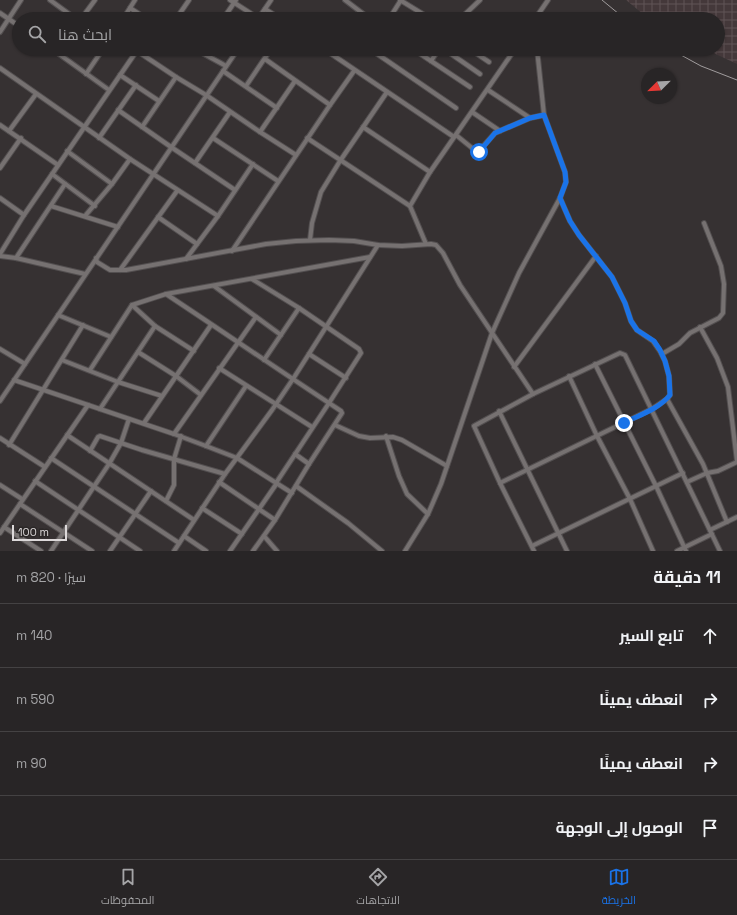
<!DOCTYPE html>
<html lang="ar">
<head>
<meta charset="utf-8">
<style>
  body { margin:0; font-family:"Space Grotesk",Cairo,sans-serif; background:#343132; color:#f1f3f6; direction:rtl }
  .compass { position:absolute; left:641px; top:68px; width:36px; height:36px; border-radius:50%; background:#282526; box-shadow:0 1px 3px #0004; rotate:246deg }
  .scale { position:absolute; left:12px; bottom:10px; width:55px; box-sizing:border-box; padding-left:4px; border:2px solid #ddd9da; border-top:0; font-size:11px; line-height:14px; white-space:nowrap; color:#ddd9da; -webkit-text-stroke:3px #2c2828; paint-order:stroke }
  .stop { position:absolute; width:12px; height:12px; margin:-9px; border:3px solid #1a73e8; border-radius:50%; background:#fff }
  .stop.end { background:#1a73e8; border-color:#fff; box-shadow:0 1px 4px #0008 }
  .list { margin:0; padding:0; list-style:none }
  h2 { display:flex; justify-content:space-between; align-items:center; height:52px; margin:0; padding:0 16px; font-size:17px }
  h2 small { font-size:13px; font-weight:400; color:#a5a5a7 }
  .list li { display:grid; grid-template-columns:26px 1fr auto; gap:12px; align-items:center; box-sizing:border-box; height:64px; padding:0 16px; border-top:1px solid #444243 }
  .list b { display:block; font-size:15px; white-space:nowrap }
  .list em { font-size:13px; font-style:normal; color:#a5a5a7 }
  .icon { flex:none; width:22px; height:22px; fill:none; stroke:currentColor; stroke-width:2; stroke-linecap:round; stroke-linejoin:round }
  .map { position:relative; flex:none; width:737px; height:551px; overflow:hidden; direction:ltr }
  .search { position:absolute; background:#282526; box-shadow:0 1px 3px #0004; left:12px; right:12px; top:12px; height:44px; display:flex; align-items:center; gap:10px; box-sizing:border-box; padding:0 14px; border-radius:22px; color:#a5a5a7; font-size:15px }
  .sheet { height:308px; background:#282526 }
  nav { display:flex; justify-content:space-around; align-items:center; box-sizing:border-box; height:56px; border-top:1px solid #444243; background:#282526; font-size:11px; color:#a5a5a7 }
  nav a { display:grid; justify-items:center; gap:2px }
  nav .on { color:#1a73e8 }
  .map>svg:first-child { display:block }
  .industrial { fill:url(#industrial-grid) }
  .lines { fill:none; stroke-linecap:round; stroke-linejoin:round }
  .street-casing { stroke:#534f50; stroke-width:6 }
  .street { stroke:#767171; stroke-width:4 }
  .rail { stroke:#a09c9d; stroke-width:1 }
  .route { stroke:#1a73e8; stroke-width:5 }
</style>
</head>
<body>
<div class="map">
<svg width="737" height="551" viewBox="0 0 737 551">
  <defs>
    <pattern id="industrial-grid" width="8" height="8" patternUnits="userSpaceOnUse"><rect width="8" height="8" fill="#44383a"/><path d="M0 4h8M4 0v8" fill="none" stroke="#5f5456"/></pattern>
  </defs>
  <rect width="100%" height="100%" fill="#363132"/>
  <polygon class="industrial" points="626,0 737,0 737,64 705,49 718,49 718,19 649,19"/>
  <g class="lines">
    <g class="street-casing">
      <g id="street">
        <polyline points="50,0 76,19"/>
        <polyline points="230,0 258,18"/>
        <polyline points="345,0 370,19"/>
        <polyline points="400,0 431,19"/>
        <polyline points="130,8 147,19"/>
        <polyline points="265,9 281,19"/>
        <polyline points="0,13 19,26"/>
        <polyline points="391,15 398,19"/>
        <polyline points="81,19 95,0"/>
        <polyline points="123,19 135,0"/>
        <polyline points="176,19 189,0"/>
        <polyline points="223,19 236,0"/>
        <polyline points="258,19 271,0"/>
        <polyline points="325,19 326,19"/>
        <polyline points="389,19 401,0"/>
        <polyline points="460,19 480,0"/>
        <polyline points="535,19 548,0"/>
        <polyline points="0,32 21,0"/>
        <polyline points="52,49 109,90"/>
        <polyline points="195,49 226,66"/>
        <polyline points="324,49 454,137"/>
        <polyline points="370,49 456,108"/>
        <polyline points="413,49 470,87"/>
        <polyline points="444,49 480,74"/>
        <polyline points="470,49 489,62"/>
        <polyline points="496,49 497,50"/>
        <polyline points="137,51 176,77 206,95 260,132 296,155"/>
        <polyline points="265,59 330,105"/>
        <polyline points="431,61 439,49"/>
        <polyline points="0,68 130,159 218,216"/>
        <polyline points="223,71 277,108"/>
        <polyline points="86,74 103,49"/>
        <polyline points="120,75 159,101"/>
        <polyline points="246,86 271,49"/>
        <polyline points="488,90 530,118"/>
        <polyline points="118,110 171,147 235,190"/>
        <polyline points="472,112 500,131"/>
        <polyline points="0,125 58,165"/>
        <polyline points="142,127 176,77"/>
        <polyline points="363,127 430,172"/>
        <polyline points="9,131 36,94"/>
        <polyline points="260,132 295,81"/>
        <polyline points="456,135 477,152 479,151 495,133 530,118 544,115"/>
        <polyline points="99,138 136,85"/>
        <polyline points="213,138 278,181"/>
        <polyline points="307,138 410,206"/>
        <polyline points="67,151 112,184"/>
        <polyline points="195,163 230,112"/>
        <polyline points="0,168 21,138"/>
        <polyline points="52,174 95,206"/>
        <polyline points="0,198 24,215"/>
        <polyline points="51,206 118,227"/>
        <polyline points="85,216 112,184 130,159"/>
        <polyline points="158,217 197,244"/>
        <polyline points="310,240 312,223 321,192 340,161 387,92"/>
        <polyline points="426,244 410,206 430,172 515,49"/>
        <polyline points="232,251 330,105 354,71"/>
        <polyline points="0,254 24,215 138,49"/>
        <polyline points="0,256 16,258 85,274"/>
        <polyline points="16,258 65,184"/>
        <polyline points="96,258 97,262 110,270 126,270 266,244 296,241 329,240 354,241 378,245 402,246 431,244 436,245 443,253 460,285 533,394"/>
        <polyline points="186,259 218,216 253,164"/>
        <polyline points="120,270 177,191"/>
        <polyline points="252,279 299,308 359,349 361,353 329,403 276,483"/>
        <polyline points="214,286 281,335"/>
        <path d="M166,294c59,39 117,79 175,117l1,2 -33,51 -34,56 -22,31"/>
        <polyline points="132,305 155,326 194,351"/>
        <polyline points="58,315 111,337"/>
        <polyline points="700,327 717,358 728,387 737,461"/>
        <polyline points="0,349 25,364"/>
        <polyline points="138,352 176,376 201,395"/>
        <polyline points="309,354 346,378"/>
        <polyline points="662,354 679,344 690,333 719,318 723,313 724,284 721,266 704,223"/>
        <polyline points="62,360 118,382 162,396"/>
        <polyline points="264,360 299,308"/>
        <polyline points="595,364 656,486 686,551"/>
        <polyline points="514,367 596,256"/>
        <polyline points="219,368 312,427"/>
        <polyline points="90,370 132,305 166,294 370,257"/>
        <polyline points="569,376 597,436 630,499 653,551"/>
        <polyline points="14,380 174,434 206,446 237,458 292,493"/>
        <polyline points="667,399 703,464 727,522"/>
        <polyline points="0,401 238,49"/>
        <polyline points="100,409 155,326"/>
        <polyline points="499,411 567,551"/>
        <polyline points="144,423 211,325"/>
        <polyline points="335,425 359,436 370,438 393,437 402,440 447,466"/>
        <polyline points="174,434 256,317"/>
        <polyline points="67,435 194,520"/>
        <polyline points="386,436 399,476 407,494 428,514"/>
        <polyline points="0,438 45,467"/>
        <polyline points="9,445 83,325"/>
        <polyline points="206,446 246,386"/>
        <polyline points="90,451 98,437 100,436 142,450 225,474"/>
        <polyline points="295,454 309,464"/>
        <polyline points="51,458 179,543"/>
        <polyline points="35,481 140,551"/>
        <polyline points="219,482 275,520"/>
        <polyline points="687,482 707,473 718,471 737,462"/>
        <polyline points="500,483 652,409 667,399 670,395 669,376 665,361 660,351 653,341 637,330 631,321 625,303 612,277 579,235 570,221 560,198"/>
        <polyline points="0,485 22,499"/>
        <polyline points="296,486 348,523 382,551"/>
        <polyline points="166,501 174,485 174,459 181,436"/>
        <polyline points="20,504 92,551"/>
        <polyline points="202,508 242,534"/>
        <polyline points="4,527 41,551"/>
        <polyline points="710,530 737,517"/>
        <polyline points="0,533 88,405"/>
        <polyline points="184,536 206,551"/>
        <polyline points="264,536 277,551"/>
        <polyline points="532,546 683,473"/>
        <polyline points="51,551 109,464 121,443 129,419"/>
        <polyline points="110,551 151,491"/>
        <polyline points="174,551 225,474 272,410 293,379 378,245"/>
        <polyline points="230,551 277,483"/>
        <polyline points="405,551 428,514 441,484 492,333 519,273 560,198 566,182 565,172 544,115 537,49"/>
        <polyline points="534,551 500,483 474,426 533,394 620,353 625,355 720,551"/>
        <polyline points="677,551 712,534"/>
      </g>
    </g>
    <use href="#street" class="street"/>
    <g class="rail">
      <polyline points="602,0 625,19"/>
      <polyline points="670,49 701,66 737,80"/>
    </g>
  </g>
  <g class="lines">
    <path class="route" d="M479,152l16,-19 35,-15 14,-3 21,57 1,10 -6,16 10,23 9,14 33,42 13,26 6,18 6,9 17,11 6,9 5,11 4,15 1,19c-11,14 -31,20 -46,28"/>
  </g>
</svg>
<svg class="compass" viewBox="-18 -18 36 36"><path d="M0-13l5 13h-10z" fill="#e53935"/><path d="M0 13l5-13h-10z" fill="#a5a5a7"/></svg>
<div class="scale">100 m</div>
<div class="stop" style="left:479px;top:152px"></div>
<div class="stop end" style="left:624px;top:423px"></div>
<div class="search"><svg class="icon" aria-label="search" viewBox="0 0 24 24"><circle cx="10" cy="10" r="6"/><path d="M15 15l6 6"/></svg>ابحث هنا</div>
</div>
<section class="sheet">
<h2>11 دقيقة<small>سيرًا · 820 m</small></h2>
<ul class="list">
<li><svg class="icon" aria-label="ahead" viewBox="0 0 24 24"><path d="M12 20V5M6 11l6-6 6 6"/></svg><div><b>تابع السير</b></div><em>140 m</em></li>
<li><svg class="icon" aria-label="right" viewBox="0 0 24 24"><path d="M7 20v-9h11M14 6l5 5-5 5"/></svg><div><b>انعطف يمينًا</b></div><em>590 m</em></li>
<li><svg class="icon" aria-label="right" viewBox="0 0 24 24"><path d="M7 20v-9h11M14 6l5 5-5 5"/></svg><div><b>انعطف يمينًا</b></div><em>90 m</em></li>
<li><svg class="icon" aria-label="arrive" viewBox="0 0 24 24"><path d="M6 21V4h12l-3 4 3 4H6"/></svg><div><b>الوصول إلى الوجهة</b></div></li>
</ul>
</section>
<nav>
<a class="on"><svg class="icon" aria-label="map" viewBox="0 0 24 24"><path d="M3 6l6-2 6 2 6-2v14l-6 2-6-2-6 2zM9 4v14M15 6v14"/></svg>الخريطة</a>
<a><svg class="icon" aria-label="directions" viewBox="0 0 24 24"><path d="M12 3l9 9-9 9-9-9zM9 14v-3h6M13 9l2 2-2 2"/></svg>الاتجاهات</a>
<a><svg class="icon" aria-label="saved" viewBox="0 0 24 24"><path d="M7 4h10v16l-5-4-5 4z"/></svg>المحفوظات</a>
</nav>
</body>
</html>
